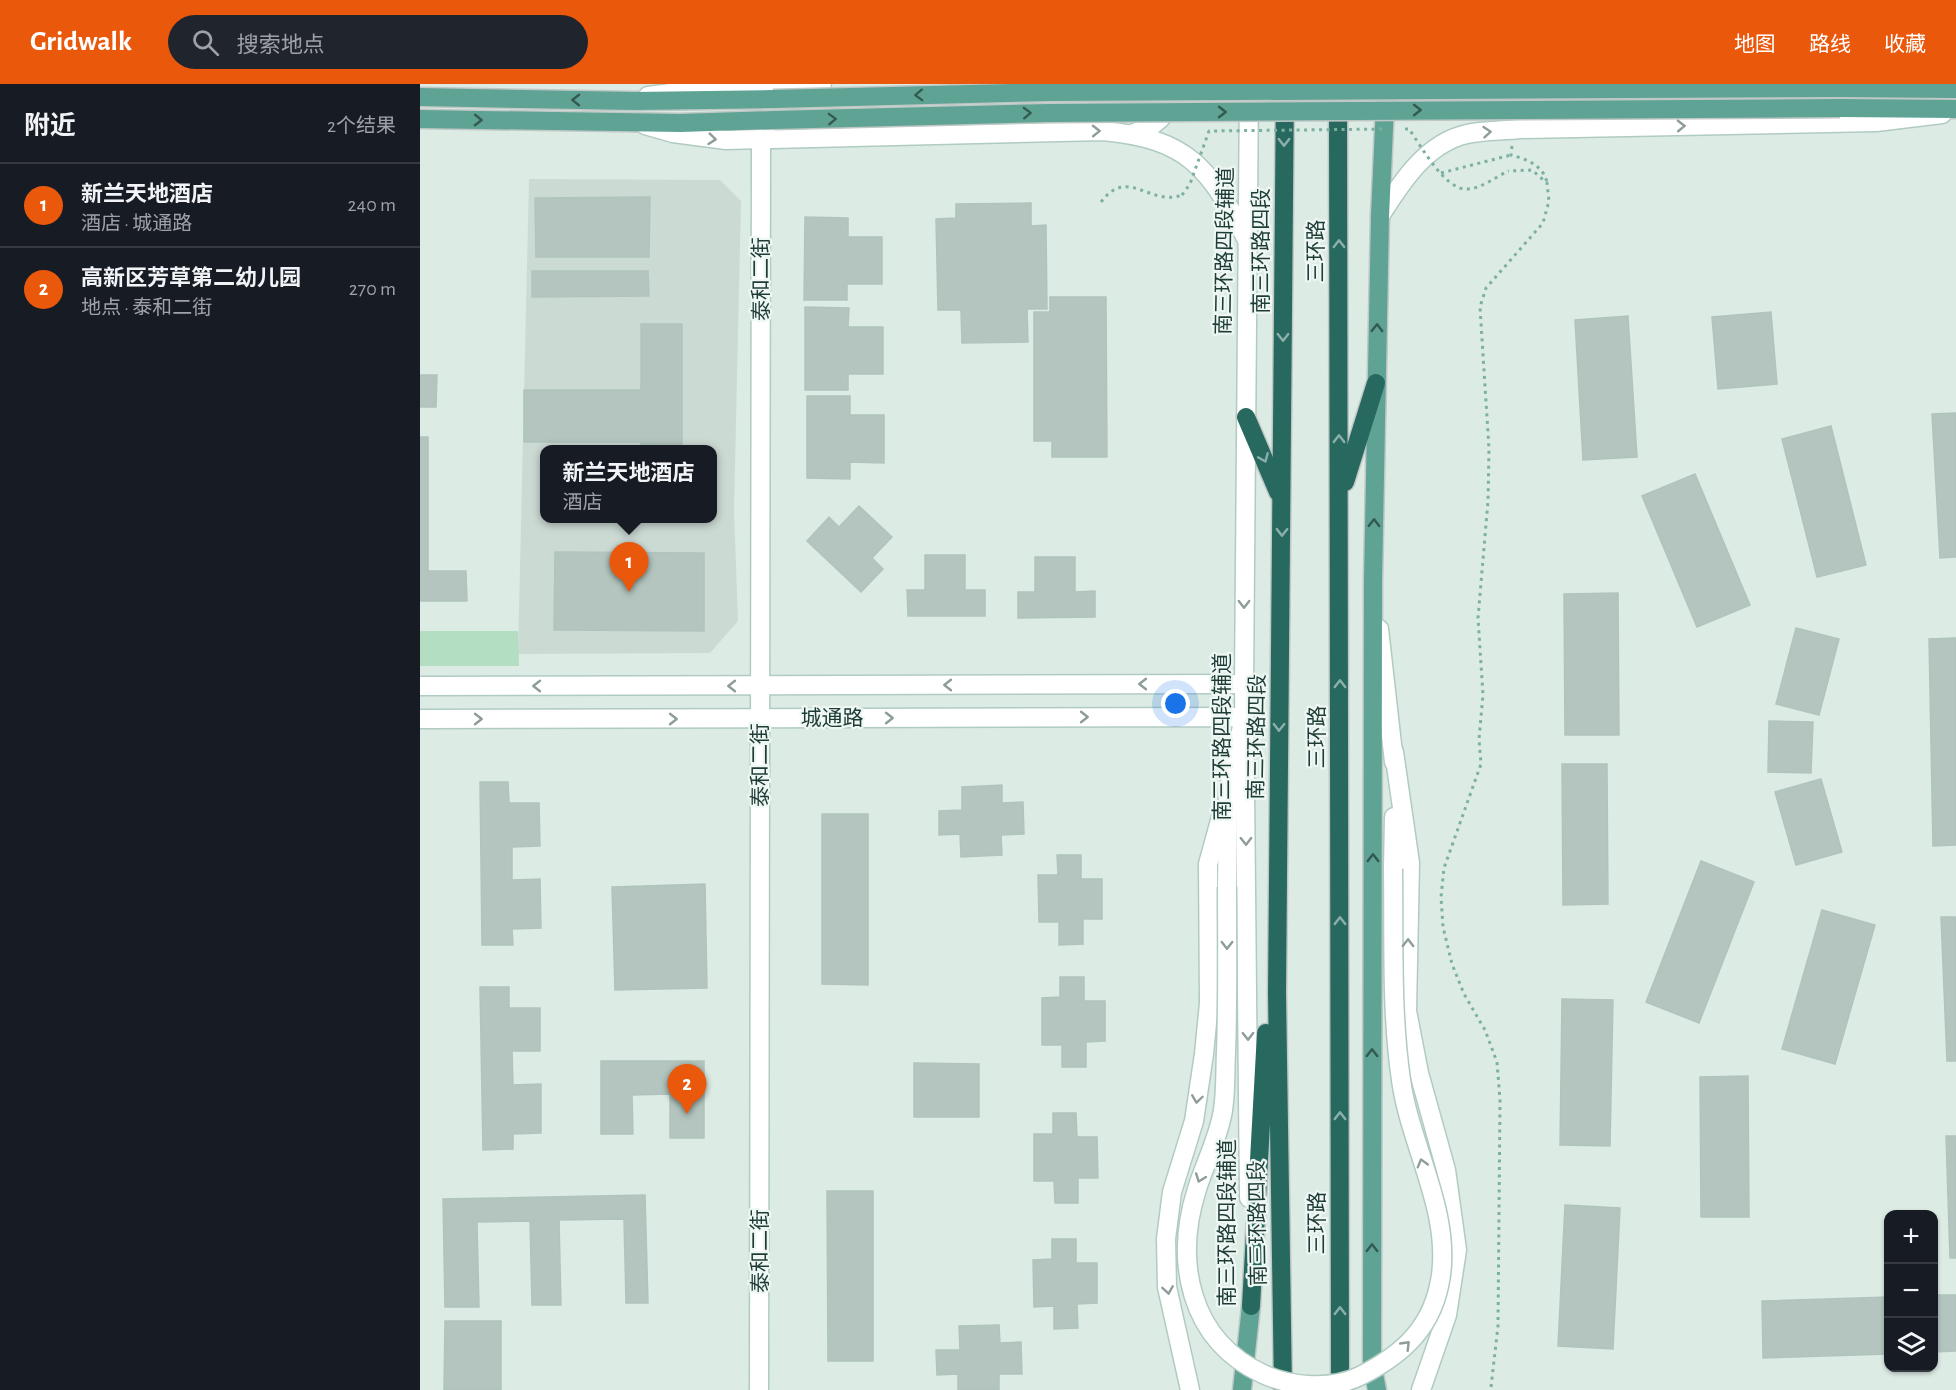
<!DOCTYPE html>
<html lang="zh">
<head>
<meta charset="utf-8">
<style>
  body { margin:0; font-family:"Alegreya Sans","Noto Sans SC",sans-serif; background:#20242c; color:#f1f3f6 }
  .controls { position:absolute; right:18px; bottom:18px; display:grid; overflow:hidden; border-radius:12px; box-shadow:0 2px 4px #0004 }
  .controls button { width:54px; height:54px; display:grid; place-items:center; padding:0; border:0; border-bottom:2px solid #363941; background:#171b24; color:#f1f3f6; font:30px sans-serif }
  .you { position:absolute; left:756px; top:620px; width:21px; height:21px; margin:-15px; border:4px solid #fff; border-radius:50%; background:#1a73e8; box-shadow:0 0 0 9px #1a73e833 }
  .badge { display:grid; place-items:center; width:39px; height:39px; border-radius:50%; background:#ea580c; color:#fff; font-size:20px; font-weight:700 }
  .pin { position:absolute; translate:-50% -50px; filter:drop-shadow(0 2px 3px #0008) }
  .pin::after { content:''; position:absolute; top:32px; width:21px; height:18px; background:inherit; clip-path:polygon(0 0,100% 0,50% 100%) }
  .popup { position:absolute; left:120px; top:361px; width:177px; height:78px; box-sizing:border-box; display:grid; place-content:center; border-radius:12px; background:#171b24; filter:drop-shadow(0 2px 4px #0005); font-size:20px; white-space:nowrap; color:#9ea1a6 }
  .popup b { font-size:22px; color:#f1f3f6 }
  .popup::after { content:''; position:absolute; left:50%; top:100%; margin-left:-12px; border:12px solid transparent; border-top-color:#171b24 }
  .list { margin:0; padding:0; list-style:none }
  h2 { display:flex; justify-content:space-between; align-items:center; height:78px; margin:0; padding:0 24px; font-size:26px }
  h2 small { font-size:20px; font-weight:400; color:#9ea1a6 }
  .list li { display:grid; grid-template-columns:39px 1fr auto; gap:18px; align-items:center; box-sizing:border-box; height:84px; padding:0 24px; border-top:2px solid #363941 }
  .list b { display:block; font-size:22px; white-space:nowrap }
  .list p { margin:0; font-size:20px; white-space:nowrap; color:#9ea1a6 }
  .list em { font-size:20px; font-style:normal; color:#9ea1a6 }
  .icon { flex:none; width:33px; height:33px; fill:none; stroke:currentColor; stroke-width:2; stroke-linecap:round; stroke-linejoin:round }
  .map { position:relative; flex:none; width:1536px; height:1306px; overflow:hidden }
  header { display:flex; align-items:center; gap:36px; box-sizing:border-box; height:84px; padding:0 30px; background:#ea580c; color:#fff }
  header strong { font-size:28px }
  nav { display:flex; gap:33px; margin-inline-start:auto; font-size:21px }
  .search { width:420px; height:54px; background:#20242c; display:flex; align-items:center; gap:15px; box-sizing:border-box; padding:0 21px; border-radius:33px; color:#9ea1a6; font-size:22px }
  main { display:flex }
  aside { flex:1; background:#171b24 }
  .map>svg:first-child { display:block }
  .built { fill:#ccdad4; fill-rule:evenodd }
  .green { fill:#b4dec1 }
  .building { fill:#b3c5be; stroke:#b0c4bd; stroke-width:1.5 }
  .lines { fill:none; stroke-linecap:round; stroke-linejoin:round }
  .secondary-casing { stroke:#b0cbc2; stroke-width:21 }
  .primary-casing { stroke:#c0c8c6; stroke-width:21 }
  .highway-casing { stroke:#c0c8c6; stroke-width:21 }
  .path { stroke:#7cb1a2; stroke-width:3; stroke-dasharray:3 4.5; stroke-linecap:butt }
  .secondary { stroke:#fff; stroke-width:18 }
  .primary { stroke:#5fa395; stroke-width:18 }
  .highway { stroke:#28695f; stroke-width:18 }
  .secondary-bridge-casing { stroke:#b0cbc2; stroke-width:21; stroke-linecap:butt }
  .primary-bridge-casing { stroke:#c0c8c6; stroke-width:21; stroke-linecap:butt }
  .path-bridge { stroke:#7cb1a2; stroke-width:3; stroke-dasharray:3 4.5; stroke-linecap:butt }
  .secondary-bridge { stroke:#fff; stroke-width:18 }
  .primary-bridge { stroke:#5fa395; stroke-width:18 }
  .oneway { stroke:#325a52 }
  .oneway2 { stroke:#8e9d9a }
  .oneway3 { stroke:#8bb0a9 }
  .labels { text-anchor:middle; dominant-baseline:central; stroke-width:4.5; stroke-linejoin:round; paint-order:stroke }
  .street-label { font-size:21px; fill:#1e3b35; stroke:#eef7f3 }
</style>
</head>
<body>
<header>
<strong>Gridwalk</strong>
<div class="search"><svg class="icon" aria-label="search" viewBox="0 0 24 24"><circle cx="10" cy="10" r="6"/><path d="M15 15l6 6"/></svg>搜索地点</div>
<nav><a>地图</a><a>路线</a><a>收藏</a></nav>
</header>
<main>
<aside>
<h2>附近<small>2个结果</small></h2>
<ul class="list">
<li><span class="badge">1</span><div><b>新兰天地酒店</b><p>酒店 · 城通路</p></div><em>240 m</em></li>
<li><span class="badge">2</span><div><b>高新区芳草第二幼儿园</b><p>地点 · 泰和二街</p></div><em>270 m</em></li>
</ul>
</aside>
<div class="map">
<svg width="1536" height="1306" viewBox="0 0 1536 1306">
  <rect width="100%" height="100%" fill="#ddebe5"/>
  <path class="built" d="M109,95l191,1 21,21 -7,309 4,111 -28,32 -192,1zM125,366h168v68h-168z"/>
  <polygon class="green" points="0,547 98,547 99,582 0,582"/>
  <g class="building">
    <polygon points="230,113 229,173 116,173 115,114"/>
    <polygon points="611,119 611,142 626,141 627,225 607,225 608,258 542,259 541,226 518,226 516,135 536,134 536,120"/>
    <polygon points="385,133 428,134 428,153 462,153 462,200 427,200 427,216 384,216"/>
    <polygon points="112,187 228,187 229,212 112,213"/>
    <polygon points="630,213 686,213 687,373 632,373 632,357 614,357 614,228 630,228"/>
    <polygon points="385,223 429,224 428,243 463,243 463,290 428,290 428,306 385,306"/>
    <polygon points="1351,228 1357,300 1298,305 1292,233"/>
    <polygon points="1208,232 1217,373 1163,376 1155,236"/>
    <polygon points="221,240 262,240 262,366 221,366 221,358 104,358 104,306 221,306"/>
    <polygon points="0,291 17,291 16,323 0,323"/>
    <polygon points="387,312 430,312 430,331 464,331 464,379 430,378 430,395 387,394"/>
    <polygon points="1536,329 1536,473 1520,474 1512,330"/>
    <polygon points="1411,342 1446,481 1397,493 1362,355"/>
    <polygon points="0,353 8,353 8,487 46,487 47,517 0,517"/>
    <polygon points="1275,390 1330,521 1277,543 1222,412"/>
    <polygon points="439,422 472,453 452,474 463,485 441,508 387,457 409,433 419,443"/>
    <polygon points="135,468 284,469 284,547 134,546"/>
    <polygon points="505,471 545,471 545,506 565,506 565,532 488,532 487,506 505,506"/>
    <polygon points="615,473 655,473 655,508 675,507 675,533 598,534 598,508 615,508"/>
    <polygon points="1198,509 1199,651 1145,651 1144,510"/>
    <polygon points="1376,544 1419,555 1399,631 1356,620"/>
    <polygon points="1536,554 1536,761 1513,762 1509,555"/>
    <polygon points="1349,637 1393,638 1391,689 1348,688"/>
    <polygon points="1142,680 1187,680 1188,820 1143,821"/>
    <polygon points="1401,695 1422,768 1376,781 1355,708"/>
    <polygon points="60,698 88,698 89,719 119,719 120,762 92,763 92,796 120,795 121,844 92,845 93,861 62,861"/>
    <polygon points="582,701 582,719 603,718 604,750 581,751 582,771 541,773 540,750 519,751 519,727 542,726 542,703"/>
    <polygon points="402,730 448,730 448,901 402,900"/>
    <polygon points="637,771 661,771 661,795 682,795 682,835 663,835 663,860 639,861 639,838 619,838 618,791 638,791"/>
    <polygon points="1281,777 1334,798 1279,939 1226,918"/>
    <polygon points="285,800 287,904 195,906 192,803"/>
    <polygon points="1402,826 1455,841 1415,980 1362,965"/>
    <polygon points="1521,833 1536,833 1536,977 1527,977"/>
    <polygon points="640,893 664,893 664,917 685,917 685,957 666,958 666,983 642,983 642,961 622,961 622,914 640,913"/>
    <polygon points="60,903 89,903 89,924 120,924 120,967 92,967 93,1001 121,1000 121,1049 93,1050 93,1065 63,1066"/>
    <polygon points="1142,915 1193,916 1190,1062 1140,1061"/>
    <polygon points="181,977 284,977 284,1054 250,1054 250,1010 212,1011 213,1050 181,1050"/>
    <polygon points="494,979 559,980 559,1033 494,1033"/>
    <polygon points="1328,992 1329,1133 1281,1133 1280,993"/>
    <polygon points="633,1029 656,1029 657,1053 677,1053 678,1094 658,1094 658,1119 635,1119 634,1097 614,1097 614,1050 633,1050"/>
    <polygon points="1526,1052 1536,1052 1536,1174 1530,1174"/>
    <polygon points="407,1107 453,1107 453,1277 408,1277"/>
    <polygon points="225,1111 228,1219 206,1219 204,1135 139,1136 141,1221 112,1221 110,1137 57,1138 59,1223 25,1223 23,1115"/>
    <polygon points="1145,1121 1200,1124 1193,1265 1138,1262"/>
    <polygon points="632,1155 656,1155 656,1179 677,1179 677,1219 657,1220 658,1244 634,1245 634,1222 614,1223 613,1176 632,1175"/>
    <polygon points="1514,1211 1536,1211 1536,1267 1514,1268"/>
    <polygon points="1468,1213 1468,1270 1343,1274 1342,1217"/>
    <polygon points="25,1237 81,1237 81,1306 24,1306"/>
    <polygon points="579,1241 580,1259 601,1258 602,1290 579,1290 579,1306 538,1306 538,1290 517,1291 516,1266 540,1266 539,1242"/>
  </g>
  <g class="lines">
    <g class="secondary-casing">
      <g id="secondary">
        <polyline points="829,0 824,600 829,1114"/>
        <polyline points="228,12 302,2 402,0"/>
        <path d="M225,41l28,8 53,7 377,-9c86,8 106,37 144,109"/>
        <polyline points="712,50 730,43 741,34 744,10 738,0"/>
        <path d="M960,132c21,-33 46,-73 87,-82 17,-4 35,-3 52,-5l357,-7 66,-8"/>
        <polyline points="959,545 974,678"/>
        <polyline points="0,602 824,600"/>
        <polyline points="0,635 824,633 808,708 807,803"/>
        <polyline points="974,668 990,779 987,927 999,989 1026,1086 1037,1166 1027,1231 1001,1306"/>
        <polyline points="973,785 974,733"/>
        <polyline points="339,1306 341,55"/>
        <polyline points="770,1306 747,1203 746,1155 752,1108 774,1037 784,970 789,919 788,780 801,733"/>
      </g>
    </g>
    <g class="primary-casing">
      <g id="primary">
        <polyline points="1419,4 1536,5"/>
        <polyline points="0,13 215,17 353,15"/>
        <polyline points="1420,24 1536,25"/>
        <polyline points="0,35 260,39 354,36"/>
        <polyline points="822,1306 831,1222"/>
        <polyline points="957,1306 952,1280 953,497 960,132 966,0"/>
      </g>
    </g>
    <g class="highway-casing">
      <g id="highway">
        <polyline points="918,0 920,1306"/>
        <polyline points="826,333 858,408"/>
        <polyline points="925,398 956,299"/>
        <polyline points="831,1222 846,949"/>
        <polyline points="863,1306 857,909 865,0"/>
      </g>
    </g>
    <g class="path">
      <path d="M1092,62l-1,9c16,4 33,11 36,28"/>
      <polyline points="1021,89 1091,71"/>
      <path d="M681,118c27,-36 49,5 81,-7"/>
      <polyline points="1071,1303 1078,1242 1080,1016 1077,978 1065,946 1044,910 1032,880 1023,843 1021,813 1024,784 1061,680 1059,655 1063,611 1058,534 1068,417 1069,365 1060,223 1066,204 1123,139 1129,117 1127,99 1112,86 1088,87"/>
    </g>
    <use href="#secondary" class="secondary"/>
    <use href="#primary" class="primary"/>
    <use href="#highway" class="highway"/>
    <g class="secondary-bridge-casing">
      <path id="secondary-bridge" d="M807,803c0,55 1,110 -1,165 -1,19 0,39 -3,58 -4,27 -18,53 -26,79 -23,72 -8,151 66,185 28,13 69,16 97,2 44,-22 74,-50 81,-101 9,-66 -31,-130 -40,-195 -10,-69 -7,-141 -8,-211"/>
    </g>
    <g class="primary-bridge-casing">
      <g id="primary-bridge">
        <polyline points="353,15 630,8 1419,4"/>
        <polyline points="354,36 630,29 1420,24"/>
      </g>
    </g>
    <g class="path-bridge">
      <path d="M985,45h4c12,17 35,59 56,60 14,1 31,-12 43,-18"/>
      <polyline points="762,111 770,100 789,47 967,45"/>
    </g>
    <use href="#secondary-bridge" class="secondary-bridge"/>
    <use href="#primary-bridge" class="primary-bridge"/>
  </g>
  <defs><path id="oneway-chevron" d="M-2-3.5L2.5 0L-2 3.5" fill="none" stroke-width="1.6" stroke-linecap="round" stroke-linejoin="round" transform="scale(1.5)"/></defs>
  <g class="oneway">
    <use href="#oneway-chevron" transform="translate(499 11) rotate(178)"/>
    <use href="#oneway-chevron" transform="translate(156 16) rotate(-179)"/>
    <use href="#oneway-chevron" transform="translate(997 26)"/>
    <use href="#oneway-chevron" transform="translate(802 28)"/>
    <use href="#oneway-chevron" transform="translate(607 29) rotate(-2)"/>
    <use href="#oneway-chevron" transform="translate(412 35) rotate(-2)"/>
    <use href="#oneway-chevron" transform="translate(58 36) rotate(1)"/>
    <use href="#oneway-chevron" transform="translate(957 244) rotate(-89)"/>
    <use href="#oneway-chevron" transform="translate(954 439) rotate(-89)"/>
    <use href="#oneway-chevron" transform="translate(953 774) rotate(-90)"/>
    <use href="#oneway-chevron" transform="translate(952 969) rotate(-90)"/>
    <use href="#oneway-chevron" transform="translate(952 1164) rotate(-90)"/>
  </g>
  <g class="oneway2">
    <use href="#oneway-chevron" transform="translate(1261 42) rotate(-1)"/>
    <use href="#oneway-chevron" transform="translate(676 47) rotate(-1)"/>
    <use href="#oneway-chevron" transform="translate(1067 48) rotate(-5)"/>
    <use href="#oneway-chevron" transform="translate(292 55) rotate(6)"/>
    <use href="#oneway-chevron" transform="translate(824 520) rotate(90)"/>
    <use href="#oneway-chevron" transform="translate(723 600) rotate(180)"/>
    <use href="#oneway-chevron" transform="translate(528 601) rotate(180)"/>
    <use href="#oneway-chevron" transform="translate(117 602) rotate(180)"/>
    <use href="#oneway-chevron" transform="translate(312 602) rotate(180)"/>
    <use href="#oneway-chevron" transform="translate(664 633)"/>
    <use href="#oneway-chevron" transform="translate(469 634)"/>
    <use href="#oneway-chevron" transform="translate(58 635)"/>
    <use href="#oneway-chevron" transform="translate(253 635)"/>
    <use href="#oneway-chevron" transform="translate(826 757) rotate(89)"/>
    <use href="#oneway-chevron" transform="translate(988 859) rotate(-89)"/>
    <use href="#oneway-chevron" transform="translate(807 861) rotate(90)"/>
    <use href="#oneway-chevron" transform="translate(828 952) rotate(89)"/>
    <use href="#oneway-chevron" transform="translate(777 1015) rotate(98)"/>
    <use href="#oneway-chevron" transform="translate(1002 1079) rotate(-106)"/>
    <use href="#oneway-chevron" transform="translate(780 1094) rotate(110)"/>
    <use href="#oneway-chevron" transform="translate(748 1206) rotate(81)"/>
    <use href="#oneway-chevron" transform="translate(986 1261) rotate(-46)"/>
  </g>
  <g class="oneway3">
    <use href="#oneway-chevron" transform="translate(864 58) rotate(90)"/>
    <use href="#oneway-chevron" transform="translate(919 160) rotate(-90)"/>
    <use href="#oneway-chevron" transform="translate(863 253) rotate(90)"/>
    <use href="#oneway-chevron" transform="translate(919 355) rotate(-90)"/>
    <use href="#oneway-chevron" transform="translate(844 374) rotate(67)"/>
    <use href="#oneway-chevron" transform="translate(862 448) rotate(91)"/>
    <use href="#oneway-chevron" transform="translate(920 600) rotate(-90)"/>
    <use href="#oneway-chevron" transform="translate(859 643) rotate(91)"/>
    <use href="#oneway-chevron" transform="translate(920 837) rotate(-90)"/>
    <use href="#oneway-chevron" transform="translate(920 1032) rotate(-90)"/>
    <use href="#oneway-chevron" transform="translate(920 1227) rotate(-90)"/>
  </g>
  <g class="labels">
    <g class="street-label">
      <text transform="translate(805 167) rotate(-89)">南三环路四段辅道</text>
      <text transform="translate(841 167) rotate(-90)">南三环路四段</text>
      <text transform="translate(896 167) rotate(-90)">三环路</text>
      <text transform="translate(341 195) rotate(-90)">泰和二街</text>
      <text x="412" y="634">城通路</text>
      <text transform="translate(802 653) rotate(-90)">南三环路四段辅道</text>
      <text transform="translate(837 653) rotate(-89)">南三环路四段</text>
      <text transform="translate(897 653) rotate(-90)">三环路</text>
      <text transform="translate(340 681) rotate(-90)">泰和二街</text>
      <text transform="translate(807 1139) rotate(-90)">南三环路四段辅道</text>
      <text transform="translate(838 1139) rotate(-91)">南三环路四段</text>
      <text transform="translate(897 1139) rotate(-90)">三环路</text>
      <text transform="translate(340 1167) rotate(-90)">泰和二街</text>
    </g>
  </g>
</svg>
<div class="controls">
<button>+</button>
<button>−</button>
<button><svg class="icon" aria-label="layers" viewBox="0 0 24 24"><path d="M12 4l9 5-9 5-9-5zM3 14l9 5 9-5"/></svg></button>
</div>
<div class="you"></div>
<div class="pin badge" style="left:209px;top:508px">1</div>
<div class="popup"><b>新兰天地酒店</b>酒店</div>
<div class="pin badge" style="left:267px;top:1030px">2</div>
</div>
</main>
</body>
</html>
